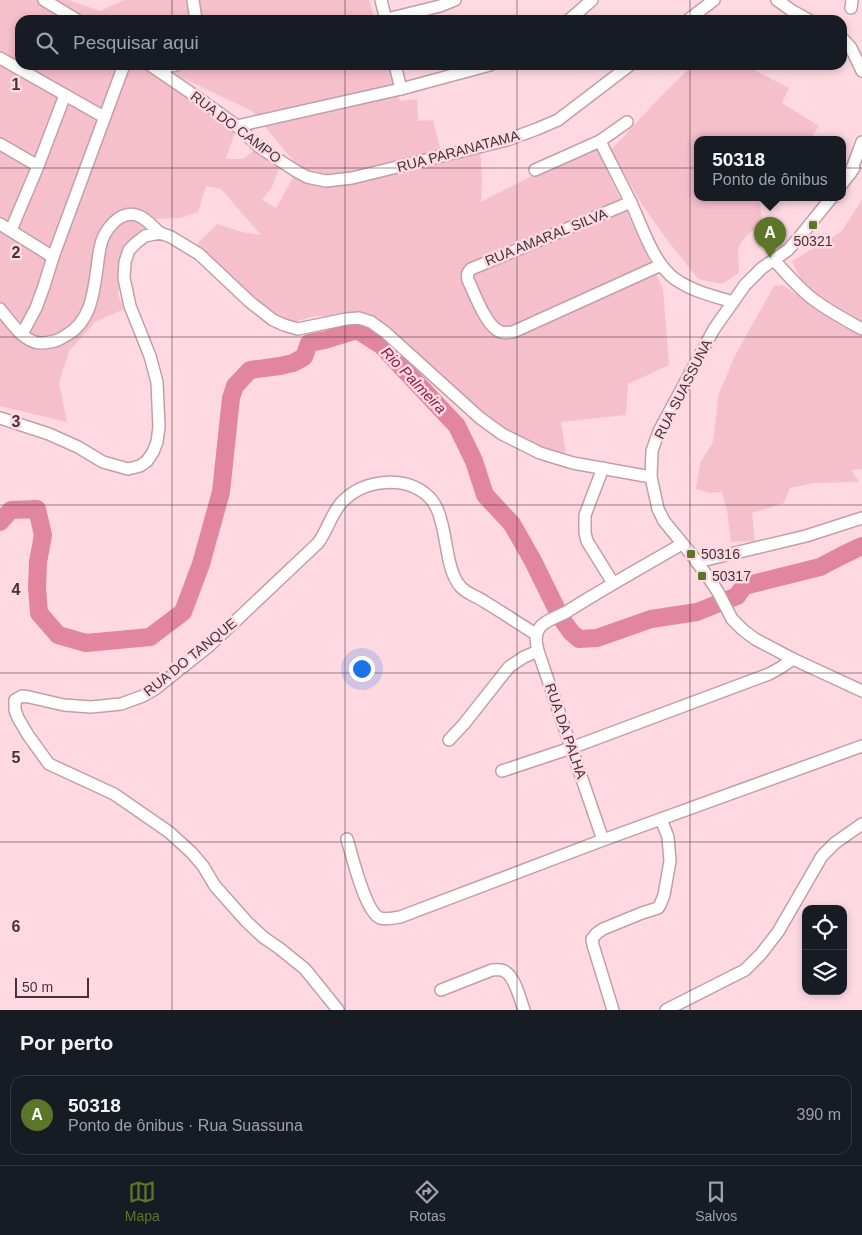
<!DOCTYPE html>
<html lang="pt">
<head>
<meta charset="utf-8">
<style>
  body { margin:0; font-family:Arial,sans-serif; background:#242831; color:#f1f3f6 }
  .controls { position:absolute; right:15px; bottom:15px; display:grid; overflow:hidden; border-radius:10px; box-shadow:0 2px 8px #0003 }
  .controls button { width:45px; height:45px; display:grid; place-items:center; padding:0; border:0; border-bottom:1px solid #363941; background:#171b24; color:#f1f3f6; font:25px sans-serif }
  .scale { position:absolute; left:15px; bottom:12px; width:74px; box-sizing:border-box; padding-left:5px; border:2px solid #423437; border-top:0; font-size:14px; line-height:18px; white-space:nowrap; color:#423437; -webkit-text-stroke:4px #fed9e2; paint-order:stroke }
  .you { position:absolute; left:361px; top:668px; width:18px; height:18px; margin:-12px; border:4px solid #fff; border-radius:50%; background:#1a73e8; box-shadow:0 0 0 8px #1a73e833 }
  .badge { display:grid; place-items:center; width:32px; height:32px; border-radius:50%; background:#5b7629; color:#fff; font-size:16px; font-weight:700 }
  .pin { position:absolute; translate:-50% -41px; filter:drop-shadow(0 1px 2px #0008) }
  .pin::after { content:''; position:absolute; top:26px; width:18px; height:15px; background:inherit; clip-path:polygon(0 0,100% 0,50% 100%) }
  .popup { position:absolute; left:694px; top:136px; width:152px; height:65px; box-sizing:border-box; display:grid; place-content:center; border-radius:10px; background:#171b24; filter:drop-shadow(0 1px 4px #0005); font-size:16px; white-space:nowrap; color:#9ea1a6 }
  .popup b { font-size:19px; color:#f1f3f6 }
  .popup::after { content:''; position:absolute; left:50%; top:100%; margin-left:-10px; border:10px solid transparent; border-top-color:#171b24 }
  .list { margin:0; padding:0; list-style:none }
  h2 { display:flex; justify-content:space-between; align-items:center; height:65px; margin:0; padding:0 20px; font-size:21px }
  h2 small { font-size:16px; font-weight:400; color:#9ea1a6 }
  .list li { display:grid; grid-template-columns:32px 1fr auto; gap:15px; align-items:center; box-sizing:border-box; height:80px; margin:0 10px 10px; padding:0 10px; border:1px solid #363941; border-radius:15px }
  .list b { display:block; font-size:19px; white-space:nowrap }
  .list p { margin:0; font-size:16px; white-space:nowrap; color:#9ea1a6 }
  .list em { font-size:16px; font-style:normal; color:#9ea1a6 }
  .icon { flex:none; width:28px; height:28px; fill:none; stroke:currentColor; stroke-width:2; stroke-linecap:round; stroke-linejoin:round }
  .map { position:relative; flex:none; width:862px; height:1010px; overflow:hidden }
  .search { position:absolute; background:#171b24; box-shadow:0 2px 8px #0003; left:15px; right:15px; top:15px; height:55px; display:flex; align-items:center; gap:12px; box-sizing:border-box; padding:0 18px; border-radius:15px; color:#9ea1a6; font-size:19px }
  .sheet { height:155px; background:#171b24 }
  nav { display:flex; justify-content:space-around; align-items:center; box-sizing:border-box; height:70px; border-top:1px solid #363941; background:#171b24; font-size:14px; color:#9ea1a6 }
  nav a { display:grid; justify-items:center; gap:2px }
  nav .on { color:#5b7629 }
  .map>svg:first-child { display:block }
  .green { fill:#f5bfcc }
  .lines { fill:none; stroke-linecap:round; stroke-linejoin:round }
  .river { stroke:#e2859f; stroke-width:18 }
  .minor-casing { stroke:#c29fa8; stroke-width:14 }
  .minor { stroke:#fff; stroke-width:11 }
  .grid { fill:none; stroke:#423437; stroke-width:1; stroke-opacity:0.55 }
  .poi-dot { fill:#5b7629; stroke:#fed9e2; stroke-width:2 }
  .labels { text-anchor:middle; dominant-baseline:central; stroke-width:5; stroke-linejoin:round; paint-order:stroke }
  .street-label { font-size:14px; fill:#423437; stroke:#fed9e2 }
  .poi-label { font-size:14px; fill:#423437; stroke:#fed9e2; text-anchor:start }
  .water-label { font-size:15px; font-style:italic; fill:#8a1c48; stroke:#fed9e2 }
  .grid-label { font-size:16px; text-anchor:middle; font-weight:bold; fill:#423437; stroke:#fed9e2; stroke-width:5; stroke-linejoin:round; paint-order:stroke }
</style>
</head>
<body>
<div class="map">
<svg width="862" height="1010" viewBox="0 0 862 1010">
  <rect width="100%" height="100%" fill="#fed9e2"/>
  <g class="green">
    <polygon points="0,0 69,0 100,11 124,0 369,0 375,20 20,20 20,65 150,65 237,126 226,159 243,159 259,147 281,163 272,187 262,200 276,208 294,176 307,177 252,111 155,65 389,65 400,101 417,99 418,121 433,120 442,155 480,147 482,180 481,202 594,144 663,289 669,365 628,384 626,415 561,422 567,461 506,436 359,318 314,316 284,325 196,245 217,224 242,232 261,235 221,189 206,186 198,212 180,218 154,219 124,245 118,295 124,309 95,322 69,351 59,382 67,422 0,406"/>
    <polygon points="693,65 745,65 789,88 782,103 819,126 810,139 698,139 698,197 763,197 760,200 762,223 745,237 738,248 739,273 722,284 698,279 665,237 641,203 611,150 662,95"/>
    <polygon points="862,200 862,322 804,286 792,261 841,232"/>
    <polygon points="783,285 843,327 862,332 862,469 851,470 859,482 814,483 790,488 784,503 752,513 755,541 731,542 727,511 722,492 710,493 696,489 700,463 713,442 719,393 728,373 734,357 774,286"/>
  </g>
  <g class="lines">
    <polyline class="river" points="0,522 11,510 37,509 43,535 38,562 37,588 39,613 58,635 86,643 150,637 183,612 201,564 221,492 231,398 235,386 250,370 280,366 293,363 304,357 309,343 325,340 357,330 382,346 457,426 474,461 485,495 512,524 533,561 561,618 571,632 579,639 597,638 651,619 697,612 737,596 744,586 820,567 843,555 862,546"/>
    <g class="minor-casing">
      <g id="minor">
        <polyline points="44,0 77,20"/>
        <polyline points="193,0 196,20"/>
        <polyline points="381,0 386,20"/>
        <polyline points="777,0 791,10 809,20"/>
        <polyline points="851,8 852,0"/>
        <polyline points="383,20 440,6 455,0"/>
        <polyline points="569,20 592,0"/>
        <polyline points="688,20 714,0"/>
        <polyline points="842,38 851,48 862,71"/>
        <polyline points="0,58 104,117"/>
        <polyline points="150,65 191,93 237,126 259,147 296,171 307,177 326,181 352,178 507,140 537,129 558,120 630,65"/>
        <polyline points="395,65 401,89"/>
        <polyline points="158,69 176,65"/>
        <polyline points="237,126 401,89 490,65"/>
        <path d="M600,141c10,21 21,41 31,62 12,25 22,60 44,76 17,12 38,17 58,23"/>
        <polyline points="0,144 38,166"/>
        <polyline points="535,170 600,141 627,122"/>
        <polyline points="850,174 862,142"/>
        <polyline points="842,184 854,168"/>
        <polyline points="832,197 802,234 788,250 762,268 745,285 714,329 659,431 652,451 651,477 658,509 664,521 691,554 708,577 718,592 732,619 743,630 755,639 793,659 862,691"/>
        <path d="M631,202l-160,67c-4,4 -4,6 -3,11 7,14 18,47 33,52 4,1 8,0 12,0l148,-67"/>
        <polyline points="0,224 53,257"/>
        <polyline points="11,230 38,166 65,95"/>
        <path d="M774,260c11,12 22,25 35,36 16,13 35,23 53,33"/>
        <path d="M0,309c10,12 23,33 40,34 4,0 10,-1 15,-2 3,-1 7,-3 10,-5 32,-17 29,-58 35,-88 3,-17 20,-40 39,-32 8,3 15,12 21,17"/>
        <polyline points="22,334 36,308 44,286 53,257 124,65"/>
        <polyline points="0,418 49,434 78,447 103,462 128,469 140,466 147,461 153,452 157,442 159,427 157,382 150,356 130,306 124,278 125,262 129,250 136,243 145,236 160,233 171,237 199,254 250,302 273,320 284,325 298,329 346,319 359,318 371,322 385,332 480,418 502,434 540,453 573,463 651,477"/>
        <polyline points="603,468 585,515 585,533 587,541 613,583"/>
        <polyline points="697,562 806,536 862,518"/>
        <polyline points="449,740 464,724 509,667 524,657 538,651"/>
        <polyline points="502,771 571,748 769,674 780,668 793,659"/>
        <path d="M347,839c5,16 18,73 33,79 6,2 13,0 20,-1l203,-77 259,-94"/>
        <path d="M603,840l-65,-189c-2,-9 -4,-17 3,-25 7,-7 19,-10 27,-15 38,-24 76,-45 114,-67"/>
        <path d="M441,990l51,-20c4,0 9,-1 12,1 11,5 16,28 20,39"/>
        <path d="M338,1010l-33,-41 -26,-21 -16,-11 -16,-15 -32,-36 -12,-20 -11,-13 -23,-21 -55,-38 -65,-30 -21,-29 -10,-17 -3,-8v-10l7,-4 7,1 35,8 27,2 30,-3 22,-8 12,-7 54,-43 109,-103c10,-13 13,-30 25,-42 22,-22 63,-26 86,-4 6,6 10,15 12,24 6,18 6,50 19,65 6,8 17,10 25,16 17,10 34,22 51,32"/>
        <polyline points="613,1010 593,945 592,939 597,933 603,929 642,913 658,908 660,905 664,895 670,861 668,837 661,819"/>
        <polyline points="666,1010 745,970 761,954 778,932 822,856 835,843 862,824"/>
      </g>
    </g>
    <use href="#minor" class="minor"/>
  </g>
  <path class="grid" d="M172,0v20M345,0v20M517,0v20M690,0v20M172,65v945M345,65v945M517,65v945M690,65v945M0,168h862M0,337h862M0,505h862M0,673h862M0,842h862"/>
  <g class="poi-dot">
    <rect x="808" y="220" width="10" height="10" rx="2.5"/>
    <rect x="686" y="549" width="10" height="10" rx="2.5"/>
    <rect x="697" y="571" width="10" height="10" rx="2.5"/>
  </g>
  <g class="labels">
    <g class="street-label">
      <text transform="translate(236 127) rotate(37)">RUA DO CAMPO</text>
      <text transform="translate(458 151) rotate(-15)">RUA PARANATAMA</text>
      <text transform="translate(546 237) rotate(-22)">RUA AMARAL SILVA</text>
      <text transform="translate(683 389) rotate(-63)">RUA SUASSUNA</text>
      <text transform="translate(190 657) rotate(-39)">RUA DO TANQUE</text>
      <text transform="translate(566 731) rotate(71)">RUA DA PALHA</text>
    </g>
    <g class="poi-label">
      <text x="813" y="241" text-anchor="middle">50321</text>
      <text x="701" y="554">50316</text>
      <text x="712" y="576">50317</text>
    </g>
    <g class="water-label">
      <text transform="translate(414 380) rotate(46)">Rio Palmeira</text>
    </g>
  </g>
  <g class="grid-label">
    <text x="16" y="90">1</text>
    <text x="16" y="258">2</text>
    <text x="16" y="427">3</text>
    <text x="16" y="595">4</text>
    <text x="16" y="763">5</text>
    <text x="16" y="932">6</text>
  </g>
</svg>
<div class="controls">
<button><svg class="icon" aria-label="locate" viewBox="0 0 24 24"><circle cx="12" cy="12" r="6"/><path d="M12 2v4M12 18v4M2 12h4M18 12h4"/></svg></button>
<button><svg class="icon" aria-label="layers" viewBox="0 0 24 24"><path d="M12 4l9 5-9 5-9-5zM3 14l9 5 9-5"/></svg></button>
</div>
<div class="scale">50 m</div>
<div class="you"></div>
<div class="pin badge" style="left:770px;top:258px">A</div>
<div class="popup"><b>50318</b>Ponto de ônibus</div>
<div class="search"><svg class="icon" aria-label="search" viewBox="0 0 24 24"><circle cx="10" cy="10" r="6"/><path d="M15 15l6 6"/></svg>Pesquisar aqui</div>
</div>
<section class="sheet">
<h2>Por perto<small></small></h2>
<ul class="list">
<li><span class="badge">A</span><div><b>50318</b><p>Ponto de ônibus · Rua Suassuna</p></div><em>390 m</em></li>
</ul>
</section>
<nav>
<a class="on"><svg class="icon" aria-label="map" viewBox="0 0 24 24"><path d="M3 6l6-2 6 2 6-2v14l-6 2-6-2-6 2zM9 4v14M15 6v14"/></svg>Mapa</a>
<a><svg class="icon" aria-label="directions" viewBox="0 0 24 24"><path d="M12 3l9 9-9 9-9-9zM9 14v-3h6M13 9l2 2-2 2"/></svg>Rotas</a>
<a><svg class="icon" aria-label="saved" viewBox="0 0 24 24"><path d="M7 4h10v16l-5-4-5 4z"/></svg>Salvos</a>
</nav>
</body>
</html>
